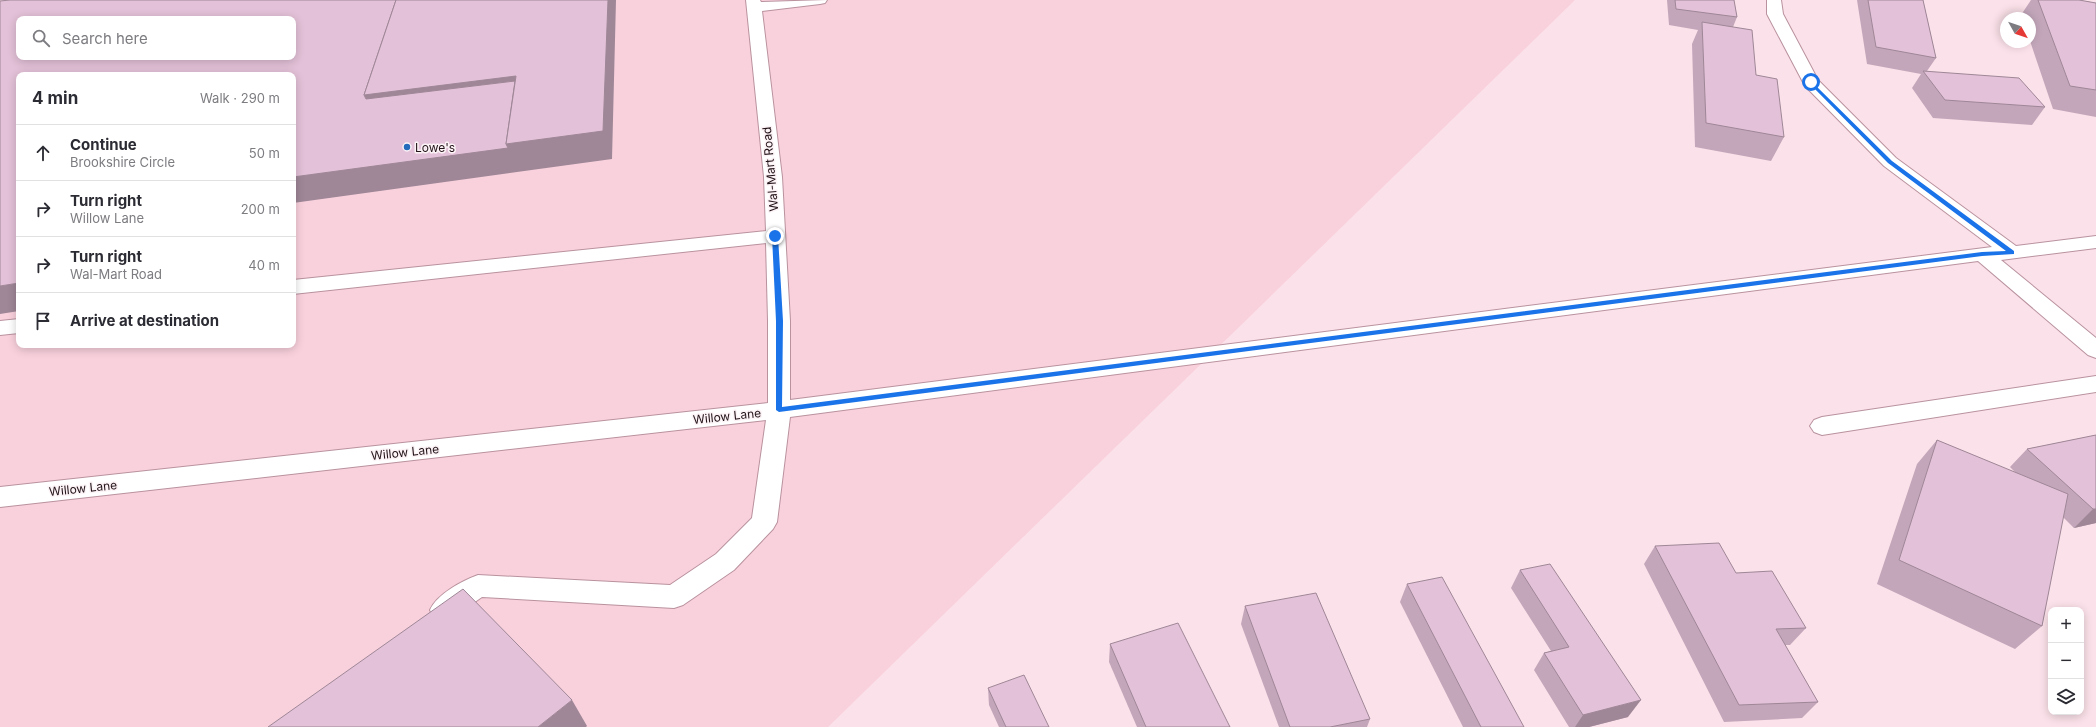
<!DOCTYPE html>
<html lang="en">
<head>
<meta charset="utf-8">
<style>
  body { margin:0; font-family:Inter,sans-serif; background:#f2f2f3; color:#2b2b33 }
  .controls { position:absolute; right:12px; bottom:12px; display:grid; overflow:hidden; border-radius:8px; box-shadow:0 2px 10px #0003 }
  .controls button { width:36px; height:36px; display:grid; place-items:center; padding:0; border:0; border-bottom:1px solid #e1e1e2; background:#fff; color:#2b2b33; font:20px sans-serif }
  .compass { position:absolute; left:2000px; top:12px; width:36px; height:36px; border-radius:50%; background:#fff; box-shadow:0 2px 10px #0003; rotate:130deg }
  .stop { position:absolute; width:12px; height:12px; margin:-9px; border:3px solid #1a73e8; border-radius:50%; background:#fff }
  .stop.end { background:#1a73e8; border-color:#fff; box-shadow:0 1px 4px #0008 }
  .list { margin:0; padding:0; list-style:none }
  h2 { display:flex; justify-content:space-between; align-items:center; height:52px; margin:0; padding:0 16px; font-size:17px }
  h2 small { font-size:13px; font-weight:400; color:#7c7c81 }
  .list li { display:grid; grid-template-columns:26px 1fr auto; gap:12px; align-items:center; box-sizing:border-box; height:56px; padding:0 16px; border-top:1px solid #e1e1e2 }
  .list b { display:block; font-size:15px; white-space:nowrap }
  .list p { margin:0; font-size:13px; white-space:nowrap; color:#7c7c81 }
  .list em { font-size:13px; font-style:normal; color:#7c7c81 }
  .icon { flex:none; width:22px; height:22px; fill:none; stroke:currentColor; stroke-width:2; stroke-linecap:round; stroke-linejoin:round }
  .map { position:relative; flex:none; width:2096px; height:727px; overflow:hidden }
  .search { position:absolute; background:#fff; box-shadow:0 2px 10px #0003; left:16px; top:16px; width:280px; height:44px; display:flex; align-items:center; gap:10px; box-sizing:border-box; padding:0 14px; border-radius:8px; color:#7c7c81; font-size:15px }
  .panel { position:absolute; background:#fff; box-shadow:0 2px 10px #0003; left:16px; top:72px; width:280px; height:276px; border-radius:8px }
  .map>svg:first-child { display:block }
  .built { fill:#f9d1dd; fill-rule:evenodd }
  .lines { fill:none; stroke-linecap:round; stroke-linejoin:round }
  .minor-casing { stroke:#b9929e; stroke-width:2 }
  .minor { fill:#fff; fill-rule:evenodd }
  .wall { fill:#c3a6ba }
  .shaded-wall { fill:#9f8797 }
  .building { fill:#e3c1d8; stroke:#9f8797; fill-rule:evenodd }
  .route { fill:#1a73e8 }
  .poi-dot { fill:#256bbb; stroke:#fcf3f6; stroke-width:1.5 }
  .labels { text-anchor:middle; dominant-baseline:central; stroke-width:3; stroke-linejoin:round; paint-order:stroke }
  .poi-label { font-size:12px; fill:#221318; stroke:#fcf3f6; text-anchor:start }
  .street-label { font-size:12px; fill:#221318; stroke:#fcf3f6 }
</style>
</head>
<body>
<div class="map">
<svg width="2096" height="727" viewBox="0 0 2096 727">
  <rect width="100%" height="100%" fill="#fbe1e9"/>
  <path class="built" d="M0,0h1575l-747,727h-828zM19,19h274v38h-274zM19,75h274v270h-274z"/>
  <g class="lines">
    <g class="minor-casing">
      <g id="minor">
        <path d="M746,0h14l1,2 66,-2 -2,3 -5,1 -58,7 20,166 8,144v79l1202,-153 -108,-81 -79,-80 -38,-72v-14h14l2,14 35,66 78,78 120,88 80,-10v12l-95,12 95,78v20l-8,-3 -110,-94 -1188,156 -13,105 -4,7 -39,41 -51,35 -9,3 -192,-11 -30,21 -9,4 -9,-4 -4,-8c7,-16 32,-29 48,-35l192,10 46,-31 36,-36 14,-98 -766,87v-20l768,-84v-82l-2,-78 -473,51v-14l473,-49 -2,-54z"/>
        <polygon points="19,319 19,333 0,335 0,321"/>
        <polygon points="2096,376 2096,392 1822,435 1814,432 1810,426 1814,420 1822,417"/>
      </g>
    </g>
    <use href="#minor" class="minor"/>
  </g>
  <g class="wall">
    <polygon points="1667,0 1734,0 1737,17 1733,27 1756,75 1784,137 1771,161 1695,147 1692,44 1698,30 1669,25"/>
    <polygon points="1857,0 1923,0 1936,58 1927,71 2045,107 2032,125 1933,118 1912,88 1921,74 1867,64"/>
    <polygon points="2031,0 2079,0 2096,3 2096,117 2053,109 2030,41 2030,18 2022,18 2021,15"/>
    <polygon points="2096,435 2096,523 2074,528 2063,517 2042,626 2015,649 1877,584 1917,464 1937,440 2016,473 2010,467 2027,449"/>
    <polygon points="1655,546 1736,573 1806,628 1790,645 1785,645 1818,702 1802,718 1724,722 1644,564"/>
    <polygon points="1520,570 1628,717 1589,727 1569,727 1534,670 1544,653 1551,651 1511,588"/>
    <polygon points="1407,584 1524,727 1463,727 1400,602"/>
    <polygon points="1245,606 1370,719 1367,727 1279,727 1241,624"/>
    <polygon points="1110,644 1230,727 1137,727 1109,662"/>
    <polygon points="988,688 1049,727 999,727 989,705"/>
  </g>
  <g class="shaded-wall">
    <polygon points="608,0 616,0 612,159 517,172 293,203 293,177 506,144 377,122 364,95"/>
    <polygon points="19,283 19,311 0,314 0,286"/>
    <polygon points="2093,509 2096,509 2096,523 2074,528"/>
    <polygon points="572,700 587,726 586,727 538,727"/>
    <polygon points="1641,700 1628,717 1589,727 1575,727 1583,715"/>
  </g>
  <g class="building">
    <path d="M10,0h386l-32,95 2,4 149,-18 -9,63 2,4 -215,29v-102h-274v208l-19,3v-285zM19,19h274v38h-274z"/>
    <polygon points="396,0 608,0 603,131 506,144 516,76 364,95"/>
    <polygon points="1675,0 1734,0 1737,17 1676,9"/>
    <polygon points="1868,0 1923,0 1936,58 1876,47"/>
    <polygon points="2038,0 2079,0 2096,3 2096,90 2070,86"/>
    <polygon points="1702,22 1752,30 1756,75 1777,79 1784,137 1706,123"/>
    <polygon points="1923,71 2019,78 2045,107 1945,100"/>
    <polygon points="2096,435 2096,509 2093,509 2027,449"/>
    <polygon points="1937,440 2068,494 2042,626 1899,560"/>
    <polygon points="1719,543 1736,573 1772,571 1806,628 1776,629 1818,702 1739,705 1655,546"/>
    <polygon points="1550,564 1641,700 1583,715 1544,653 1569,647 1520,570"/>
    <polygon points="1442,577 1524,727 1481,727 1407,584"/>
    <polygon points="463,589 572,700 538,727 268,727"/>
    <polygon points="1316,593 1370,719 1330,727 1290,727 1245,606"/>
    <polygon points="1178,623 1230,727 1146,727 1110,644"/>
    <polygon points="1024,675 1049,727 1006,727 988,688"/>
  </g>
  <polygon class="route" points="1811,81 1892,161 2014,251 2014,254 1982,256 779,412 776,410 776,321 772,236 775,234 778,236 783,321 782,407 1982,252 2006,251 1888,163 1809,83"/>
  <circle class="poi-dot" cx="407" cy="147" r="4"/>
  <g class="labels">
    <g class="poi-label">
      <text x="415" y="147">Lowe's</text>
    </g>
    <g class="street-label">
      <text transform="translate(770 169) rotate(-95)">Wal-Mart Road</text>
      <text transform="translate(727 416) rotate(-6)">Willow Lane</text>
      <text transform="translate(405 452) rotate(-6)">Willow Lane</text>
      <text transform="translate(83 488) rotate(-6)">Willow Lane</text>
    </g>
  </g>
</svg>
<div class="controls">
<button>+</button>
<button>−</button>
<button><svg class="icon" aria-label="layers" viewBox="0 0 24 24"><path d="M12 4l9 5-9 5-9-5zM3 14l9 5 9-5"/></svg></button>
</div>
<svg class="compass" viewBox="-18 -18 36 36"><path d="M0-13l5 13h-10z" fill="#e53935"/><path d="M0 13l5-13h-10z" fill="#7c7c81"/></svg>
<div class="stop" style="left:1811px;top:82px"></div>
<div class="stop end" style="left:775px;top:236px"></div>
<div class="search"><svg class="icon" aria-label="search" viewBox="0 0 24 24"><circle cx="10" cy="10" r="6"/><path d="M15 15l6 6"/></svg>Search here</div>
<section class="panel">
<h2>4 min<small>Walk · 290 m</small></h2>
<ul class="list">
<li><svg class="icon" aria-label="ahead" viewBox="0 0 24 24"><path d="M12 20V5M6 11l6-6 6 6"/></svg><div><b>Continue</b><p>Brookshire Circle</p></div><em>50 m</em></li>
<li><svg class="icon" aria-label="right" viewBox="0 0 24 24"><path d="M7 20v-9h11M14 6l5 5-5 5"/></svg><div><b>Turn right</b><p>Willow Lane</p></div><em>200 m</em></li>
<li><svg class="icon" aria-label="right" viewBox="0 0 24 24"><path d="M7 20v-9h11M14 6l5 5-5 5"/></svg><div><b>Turn right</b><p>Wal-Mart Road</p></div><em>40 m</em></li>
<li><svg class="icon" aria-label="arrive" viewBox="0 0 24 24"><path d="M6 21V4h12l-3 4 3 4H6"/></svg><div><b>Arrive at destination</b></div></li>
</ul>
</section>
</div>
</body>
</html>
